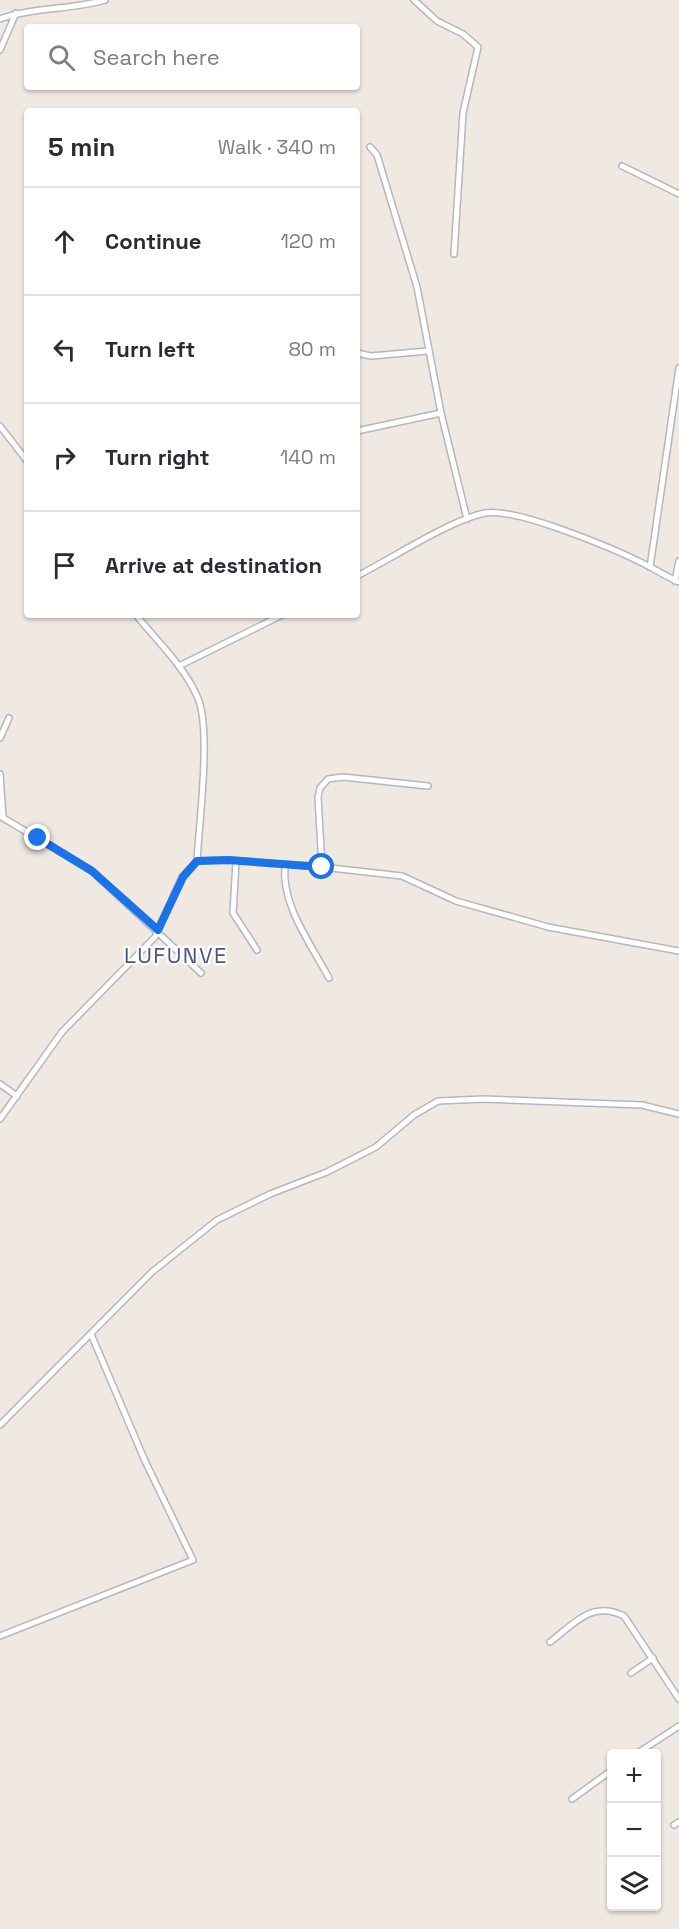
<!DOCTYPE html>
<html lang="en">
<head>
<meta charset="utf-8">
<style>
  body { margin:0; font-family:"Space Grotesk",sans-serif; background:#f2f2f3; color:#2b2b33 }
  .controls { position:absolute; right:18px; bottom:18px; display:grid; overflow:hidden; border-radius:6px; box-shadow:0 2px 4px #0004 }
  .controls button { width:54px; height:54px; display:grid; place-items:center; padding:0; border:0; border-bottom:2px solid #e1e1e2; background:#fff; color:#2b2b33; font:30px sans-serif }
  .stop { position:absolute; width:18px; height:18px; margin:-14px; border:4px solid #1a73e8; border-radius:50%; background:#fff }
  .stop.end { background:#1a73e8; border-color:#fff; box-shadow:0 2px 6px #0008 }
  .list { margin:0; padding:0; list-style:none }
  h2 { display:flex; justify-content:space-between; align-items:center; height:78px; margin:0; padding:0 24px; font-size:26px }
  h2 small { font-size:20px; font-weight:400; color:#7c7c81 }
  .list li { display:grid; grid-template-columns:39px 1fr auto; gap:18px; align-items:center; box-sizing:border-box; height:108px; padding:0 24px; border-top:2px solid #e1e1e2 }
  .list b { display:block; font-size:22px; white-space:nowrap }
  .list em { font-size:20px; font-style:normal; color:#7c7c81 }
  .icon { flex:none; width:33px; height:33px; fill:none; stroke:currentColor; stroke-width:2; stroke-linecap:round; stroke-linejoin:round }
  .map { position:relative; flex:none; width:679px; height:1929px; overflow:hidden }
  .search { position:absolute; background:#fff; box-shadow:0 2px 4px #0004; left:24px; top:24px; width:336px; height:66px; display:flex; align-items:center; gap:15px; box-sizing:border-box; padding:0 21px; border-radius:6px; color:#7c7c81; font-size:22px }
  .panel { position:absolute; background:#fff; box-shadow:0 2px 4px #0004; left:24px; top:108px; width:336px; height:510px; border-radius:6px }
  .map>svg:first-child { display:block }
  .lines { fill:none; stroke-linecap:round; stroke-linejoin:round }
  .minor-casing { stroke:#b4b7c1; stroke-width:8 }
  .minor { stroke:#fff; stroke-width:5 }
  .route { stroke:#1a73e8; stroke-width:8 }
  .labels { text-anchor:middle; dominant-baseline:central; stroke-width:4.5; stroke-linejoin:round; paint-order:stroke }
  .quarter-label { font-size:22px; letter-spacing:1.5px; fill:#4d5680; stroke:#fff }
</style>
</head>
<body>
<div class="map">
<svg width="679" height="1929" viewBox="0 0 679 1929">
  <rect width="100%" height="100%" fill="#efe9e1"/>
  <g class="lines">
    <g class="minor-casing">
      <g id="minor">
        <polyline points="414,0 437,21 463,34 478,47 463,113 454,254"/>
        <path d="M0,19c33,-12 71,-9 105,-19"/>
        <polyline points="0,50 16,13"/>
        <polyline points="370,147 377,155 417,287 441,413 467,519"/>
        <polyline points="622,166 679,194"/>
        <polyline points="357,353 371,356 428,351"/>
        <polyline points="0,426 27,461"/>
        <polyline points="357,431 441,413"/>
        <polyline points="650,567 679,368"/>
        <path d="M357,576c34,-17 93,-56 128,-63 31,-6 135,38 165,54 10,5 19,11 29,15"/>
        <polyline points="675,581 679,561"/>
        <path d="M136,615c21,26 47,50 61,81 15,30 2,128 0,165"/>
        <polyline points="179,666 282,615"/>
        <polyline points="0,738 9,718"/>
        <polyline points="0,774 3,817"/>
        <polyline points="0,816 92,871 201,973"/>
        <polyline points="236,862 233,913 257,950"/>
        <path d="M285,866c-4,39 26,78 44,112"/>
        <polyline points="322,867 318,797 320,788 328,779 343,777 428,786"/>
        <polyline points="0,1084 17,1096"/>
        <polyline points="0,1119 62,1032 155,937 182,877 197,861 228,860 322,867 402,876 456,901 548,927 679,951"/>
        <polyline points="0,1425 152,1272 217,1220 270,1194 327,1172 376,1147 414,1115 438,1101 484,1099 642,1105 679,1114"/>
        <polyline points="0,1636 193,1560 145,1461 91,1334"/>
        <path d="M550,1642c25,-19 42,-42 74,-26l55,83"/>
        <polyline points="631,1673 653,1658"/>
        <polyline points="636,1754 679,1726"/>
        <polyline points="572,1799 612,1770"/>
        <polyline points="674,1825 679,1822"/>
      </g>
    </g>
    <use href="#minor" class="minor"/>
  </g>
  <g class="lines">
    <polyline class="route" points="38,838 92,871 158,930 183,877 197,861 228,860 322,867"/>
  </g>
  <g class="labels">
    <g class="quarter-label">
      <text x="176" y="955">LUFUNVE</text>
    </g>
  </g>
</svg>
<div class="controls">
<button>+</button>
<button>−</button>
<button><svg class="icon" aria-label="layers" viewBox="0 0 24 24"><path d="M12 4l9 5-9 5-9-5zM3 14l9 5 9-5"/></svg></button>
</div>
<div class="stop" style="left:322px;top:867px"></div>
<div class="stop end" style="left:38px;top:838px"></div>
<div class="search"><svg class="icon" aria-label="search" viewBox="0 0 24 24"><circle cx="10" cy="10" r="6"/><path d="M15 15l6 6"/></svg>Search here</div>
<section class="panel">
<h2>5 min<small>Walk · 340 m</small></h2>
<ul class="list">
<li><svg class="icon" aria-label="ahead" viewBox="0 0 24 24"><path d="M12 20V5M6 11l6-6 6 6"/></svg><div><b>Continue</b></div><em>120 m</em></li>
<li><svg class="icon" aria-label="left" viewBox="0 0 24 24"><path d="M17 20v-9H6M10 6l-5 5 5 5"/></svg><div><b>Turn left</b></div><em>80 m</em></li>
<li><svg class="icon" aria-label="right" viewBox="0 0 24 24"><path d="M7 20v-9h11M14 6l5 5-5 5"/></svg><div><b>Turn right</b></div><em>140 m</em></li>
<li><svg class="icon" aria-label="arrive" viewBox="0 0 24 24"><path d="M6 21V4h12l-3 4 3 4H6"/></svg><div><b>Arrive at destination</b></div></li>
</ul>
</section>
</div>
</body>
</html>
